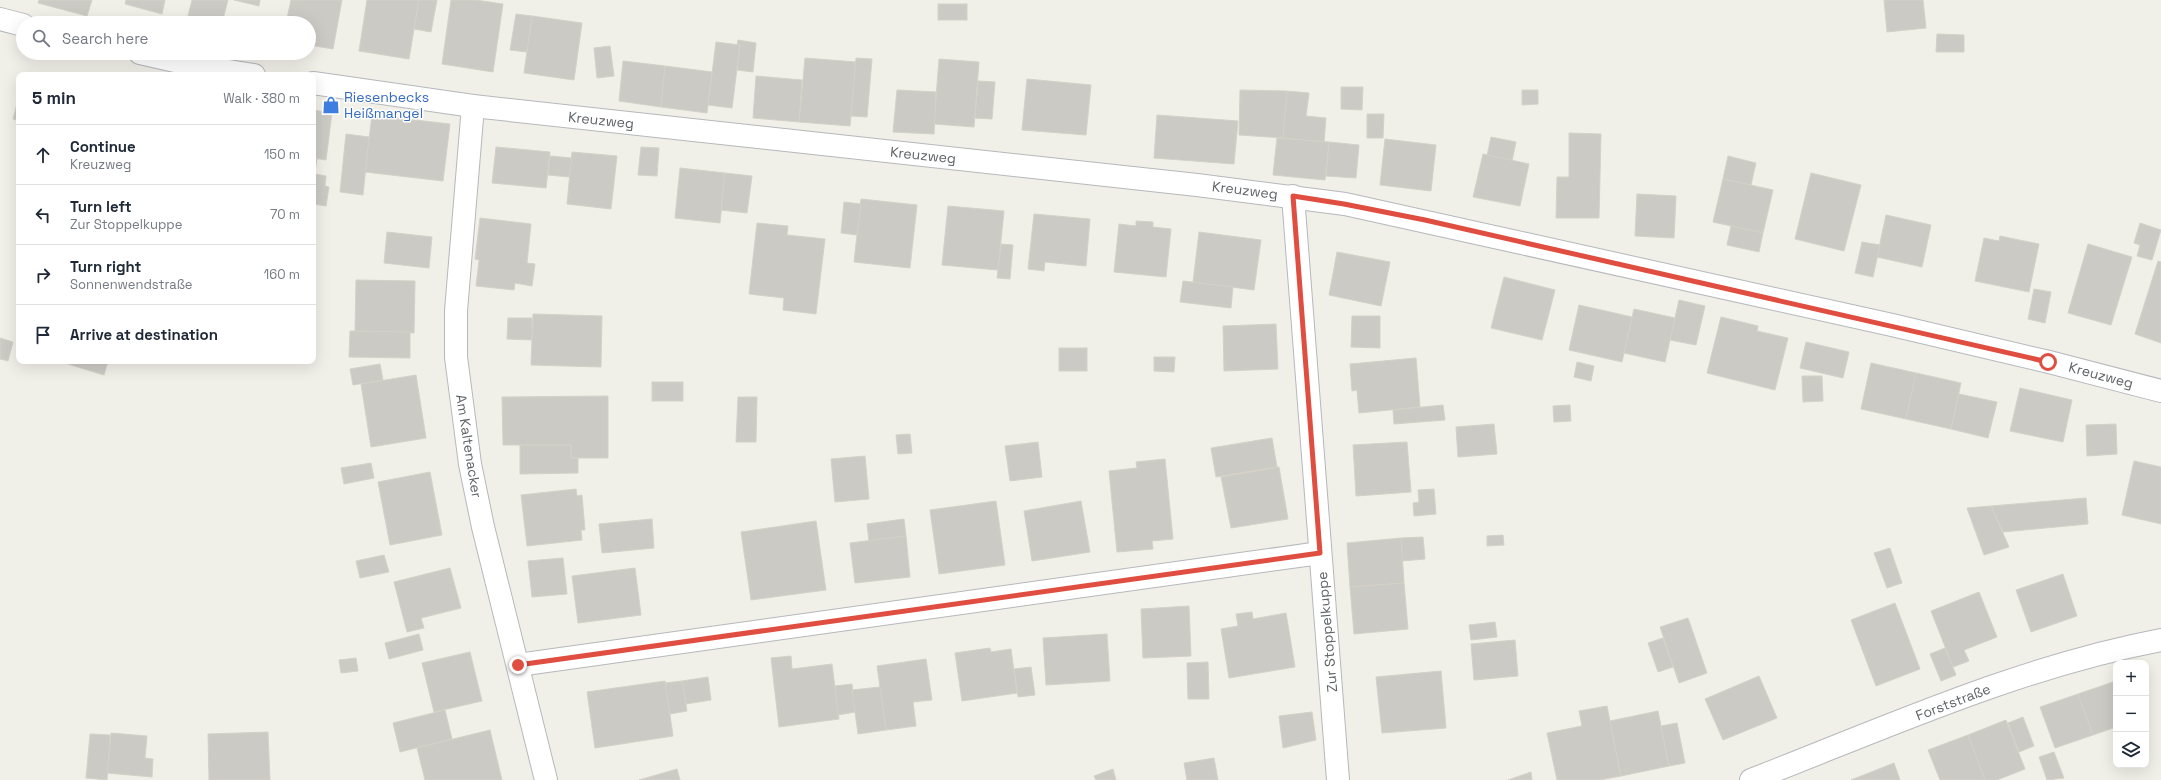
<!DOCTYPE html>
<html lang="en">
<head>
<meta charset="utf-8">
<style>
  body { margin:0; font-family:"Space Grotesk",sans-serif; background:#f6f6f7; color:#1f2937 }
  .controls { position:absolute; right:12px; bottom:12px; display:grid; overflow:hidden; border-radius:8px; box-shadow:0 4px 16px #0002 }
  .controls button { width:36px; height:36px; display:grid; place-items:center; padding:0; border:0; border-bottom:1px solid #e0e1e3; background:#fff; color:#1f2937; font:20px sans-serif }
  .stop { position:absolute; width:12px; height:12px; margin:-9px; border:3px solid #df4e40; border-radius:50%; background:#fff }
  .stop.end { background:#df4e40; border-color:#fff; box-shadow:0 1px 4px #0008 }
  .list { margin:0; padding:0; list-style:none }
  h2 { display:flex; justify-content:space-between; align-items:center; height:52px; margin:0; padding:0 16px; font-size:17px }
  h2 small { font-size:13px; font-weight:400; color:#747a83 }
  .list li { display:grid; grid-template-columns:26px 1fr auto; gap:12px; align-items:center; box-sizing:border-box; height:60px; padding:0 16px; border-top:1px solid #e0e1e3 }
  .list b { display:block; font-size:15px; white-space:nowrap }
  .list p { margin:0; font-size:13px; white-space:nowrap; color:#747a83 }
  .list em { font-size:13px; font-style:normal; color:#747a83 }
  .icon { flex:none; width:22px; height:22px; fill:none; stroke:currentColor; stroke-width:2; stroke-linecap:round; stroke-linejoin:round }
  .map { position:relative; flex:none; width:2161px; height:780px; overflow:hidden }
  .search { position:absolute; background:#fff; box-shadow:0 4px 16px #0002; left:16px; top:16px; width:300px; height:44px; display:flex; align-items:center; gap:10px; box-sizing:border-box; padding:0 14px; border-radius:22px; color:#747a83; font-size:15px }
  .panel { position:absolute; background:#fff; box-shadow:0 4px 16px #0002; left:16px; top:72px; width:300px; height:292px; border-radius:8px }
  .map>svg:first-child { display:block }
  .building { fill:#cccac5; stroke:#d5d1c7 }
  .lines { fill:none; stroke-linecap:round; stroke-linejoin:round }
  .minor-casing { stroke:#b5b8bc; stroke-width:24 }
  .minor { stroke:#fff; stroke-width:22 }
  .route { stroke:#df4e40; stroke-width:5 }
  .labels { text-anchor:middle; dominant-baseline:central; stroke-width:3; stroke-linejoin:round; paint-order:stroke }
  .shop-label { font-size:14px; fill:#366cbe; stroke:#fff; text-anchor:start }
  .street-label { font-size:14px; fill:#5f6367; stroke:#fff }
</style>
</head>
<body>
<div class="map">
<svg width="2161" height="780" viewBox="0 0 2161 780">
  <rect width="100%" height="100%" fill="#f0efe8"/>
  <g class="building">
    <polygon points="39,0 92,0 87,16 38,3"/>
    <polygon points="126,0 165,0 162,14 125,4"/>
    <polygon points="192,0 228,0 222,23 198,23 187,20"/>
    <polygon points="234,0 260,0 259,6"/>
    <polygon points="291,0 342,0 333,49 309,45 309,23 286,23"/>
    <polygon points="367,0 419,0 409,59 359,51"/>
    <polygon points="419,0 437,0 431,32 414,29"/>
    <polygon points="451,0 476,0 503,4 493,72 442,64"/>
    <polygon points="1884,0 1923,0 1926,28 1887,32"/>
    <rect x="938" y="4" width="29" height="16"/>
    <polygon points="516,14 532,16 527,52 510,50"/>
    <polygon points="532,16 582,23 574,80 524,73"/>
    <polygon points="1937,34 1964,35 1964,52 1936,52"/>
    <polygon points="738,40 756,43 753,72 737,70 740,45 737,45"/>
    <polygon points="716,42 740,45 732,108 708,105"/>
    <polygon points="610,46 614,76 597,78 594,48"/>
    <polygon points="805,58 856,62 850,126 799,122"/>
    <polygon points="856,58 872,59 867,117 851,116"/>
    <polygon points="939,59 979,62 974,127 934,124"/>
    <polygon points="623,61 665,66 661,107 619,101"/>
    <polygon points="665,66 712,72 707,113 661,107"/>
    <polygon points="756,76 802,80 799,122 753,118"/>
    <polygon points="1027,79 1091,85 1086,135 1022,130"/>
    <polygon points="978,81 995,82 992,119 975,118"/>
    <polygon points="1341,87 1363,87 1362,110 1341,109"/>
    <polygon points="897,90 936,92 934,134 893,132"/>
    <polygon points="1240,90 1287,91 1283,138 1239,135"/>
    <polygon points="1522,90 1538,90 1538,104 1522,105"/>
    <polygon points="1287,91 1309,93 1306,116 1326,118 1324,142 1283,138"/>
    <polygon points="19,96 19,121 13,119"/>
    <polygon points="313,110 332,113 326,160 313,158"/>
    <polygon points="1367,114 1384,114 1383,138 1367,138"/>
    <polygon points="372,115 450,124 443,181 365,172"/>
    <polygon points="1157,115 1238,121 1234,164 1154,158"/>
    <polygon points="1569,133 1601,134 1599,218 1556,218 1557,177 1569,177"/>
    <polygon points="346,134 369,137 363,195 340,192"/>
    <polygon points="1491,137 1516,142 1512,161 1487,156"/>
    <polygon points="1277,138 1329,142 1325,180 1273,175"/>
    <polygon points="1385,139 1436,145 1431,191 1380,185"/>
    <polygon points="1329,142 1359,145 1356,178 1326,176"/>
    <polygon points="496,147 550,152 546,188 492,183"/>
    <polygon points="641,147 659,148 657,176 638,175"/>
    <polygon points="572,152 617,156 611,209 567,204"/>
    <polygon points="1483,154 1529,164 1520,206 1473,197"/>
    <polygon points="550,156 572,158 569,177 548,175"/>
    <polygon points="1728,156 1756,163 1751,185 1723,179"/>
    <polygon points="313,158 317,159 313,185"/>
    <polygon points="680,168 725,173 720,223 675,218"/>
    <polygon points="725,173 752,176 747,213 721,210"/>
    <polygon points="1811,173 1861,185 1844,251 1795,239"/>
    <polygon points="315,174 326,176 325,186 329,187 326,206 313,204"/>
    <polygon points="1723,179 1773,190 1763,233 1713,222"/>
    <polygon points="1637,194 1676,196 1674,238 1635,236"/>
    <polygon points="861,199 917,205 910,268 854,262"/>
    <polygon points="844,202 861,204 857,235 841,233"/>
    <polygon points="948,206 1004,211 998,270 942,265"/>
    <polygon points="1034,214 1090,219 1086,266 1045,262 1044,271 1028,269"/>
    <polygon points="1886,215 1931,225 1922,267 1877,257"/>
    <polygon points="480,218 531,224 527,263 535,264 532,286 515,283 514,290 476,286 479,260 475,259"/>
    <polygon points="1136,221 1153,222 1153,227 1171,229 1166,277 1114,272 1119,224 1136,226"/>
    <polygon points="757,223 788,226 787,235 825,239 816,314 783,310 784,298 749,294"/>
    <polygon points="2140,223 2161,230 2152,260 2137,256 2140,245 2134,243"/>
    <polygon points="1731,226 1763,233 1759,252 1727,245"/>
    <polygon points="387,232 432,237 429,268 384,263"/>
    <polygon points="1199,232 1261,240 1254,290 1193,282"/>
    <polygon points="2000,236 2039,244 2029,292 1975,281 1984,238 1999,241"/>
    <polygon points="1862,242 1880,245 1873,277 1855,273"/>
    <polygon points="1001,244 1013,245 1010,279 997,278"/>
    <polygon points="2088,244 2132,257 2111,325 2068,313"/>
    <polygon points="1337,252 1390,262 1381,306 1329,295"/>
    <polygon points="2158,261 2161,262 2161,343 2135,334"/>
    <polygon points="1504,277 1555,290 1542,340 1491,328"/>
    <polygon points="356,280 415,281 414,333 355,331"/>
    <polygon points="1183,281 1233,287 1231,308 1180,302"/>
    <polygon points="2034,289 2051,292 2045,323 2028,319"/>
    <polygon points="1679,300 1705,306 1696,345 1670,340"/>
    <polygon points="1579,305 1632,317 1622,362 1569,350"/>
    <polygon points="1634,309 1675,318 1665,362 1624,353"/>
    <polygon points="533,314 602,316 601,367 531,365"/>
    <polygon points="1352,316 1380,316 1380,348 1351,347"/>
    <polygon points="1721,317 1758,326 1757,331 1788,338 1775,390 1707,373"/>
    <polygon points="508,318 532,318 532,340 507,339"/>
    <polygon points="1276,324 1278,369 1224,371 1223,326"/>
    <polygon points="350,331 410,332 410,358 349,357"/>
    <polygon points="0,338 13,342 8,361 0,359"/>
    <polygon points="1806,342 1849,352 1843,378 1800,368"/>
    <rect x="1059" y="348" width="28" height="23"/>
    <polygon points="1154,357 1175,357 1174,372 1154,371"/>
    <polygon points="1416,358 1420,407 1359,413 1357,390 1352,391 1350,364"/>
    <polygon points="58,361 108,361 104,375"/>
    <polygon points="1577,362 1594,366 1591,381 1574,377"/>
    <polygon points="1871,363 1916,373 1906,419 1861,409"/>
    <polygon points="380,364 383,380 353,385 350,369"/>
    <polygon points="1916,373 1961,383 1951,429 1906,419"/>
    <polygon points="416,375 426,438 371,447 361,384"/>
    <polygon points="1802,376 1822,376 1823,401 1803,402"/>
    <rect x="652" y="382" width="31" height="19"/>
    <polygon points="2020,388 2072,400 2063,442 2010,431"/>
    <polygon points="1959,394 1997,402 1988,438 1951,429"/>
    <polygon points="608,396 608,458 571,458 571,445 503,445 502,397"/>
    <polygon points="738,397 757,397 756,442 736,442"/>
    <polygon points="1443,405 1445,420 1394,424 1393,410"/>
    <polygon points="1570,405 1571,421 1554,422 1553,406"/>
    <polygon points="1494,424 1497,454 1458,457 1456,427"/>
    <polygon points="2116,424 2117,454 2087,456 2086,425"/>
    <polygon points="910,434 912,453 898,454 896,435"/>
    <polygon points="1272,438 1277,467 1216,477 1211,448"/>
    <polygon points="1038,442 1042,477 1010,481 1005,446"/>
    <polygon points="1407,442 1411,492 1356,496 1353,445"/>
    <polygon points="520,445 571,445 571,458 578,458 578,473 520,474"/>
    <polygon points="865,456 869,499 835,502 831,459"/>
    <polygon points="1165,459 1173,539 1152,541 1153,549 1117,552 1109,471 1137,468 1136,462"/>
    <polygon points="2134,461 2161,467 2161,524 2122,515"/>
    <polygon points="371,463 374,478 344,484 341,468"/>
    <polygon points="1279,467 1288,519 1231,528 1221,477"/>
    <polygon points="430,472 442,535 390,545 378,482"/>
    <polygon points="576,489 577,496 582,495 585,530 581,530 582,540 527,546 521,495"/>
    <polygon points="1434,489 1436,514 1414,516 1413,503 1419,502 1418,490"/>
    <polygon points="2086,498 2088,524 2003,532 1991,506"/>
    <polygon points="996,501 1005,565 939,574 930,510"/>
    <polygon points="1081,501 1090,552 1032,561 1024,511"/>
    <polygon points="1991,506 2009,547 1984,555 1967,508"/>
    <polygon points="652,519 654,548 602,553 599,524"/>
    <polygon points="904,519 906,536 869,541 867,524"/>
    <polygon points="816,521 826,590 751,600 741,532"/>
    <polygon points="1503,535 1504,545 1487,546 1487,536"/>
    <polygon points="906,536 910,577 855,583 850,543"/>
    <polygon points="1423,537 1425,559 1402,561 1401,538"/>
    <polygon points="1401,538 1404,583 1350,587 1347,543"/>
    <polygon points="1890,548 1902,583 1887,588 1874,553"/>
    <polygon points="384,555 389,572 360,578 356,561"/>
    <polygon points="563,558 567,594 532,597 528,561"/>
    <polygon points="450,568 461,608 421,618 424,628 407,632 394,582"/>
    <polygon points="635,568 641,615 578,623 572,576"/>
    <polygon points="2063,574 2077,616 2031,632 2016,590"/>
    <polygon points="1404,583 1408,629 1354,634 1350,587"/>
    <polygon points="1979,592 1997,637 1964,650 1969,661 1953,667 1931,611"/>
    <polygon points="1895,603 1920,669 1876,686 1851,620"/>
    <polygon points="1189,606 1191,656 1143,658 1141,609"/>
    <polygon points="1252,612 1253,619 1286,613 1295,667 1229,678 1221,629 1238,626 1236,614"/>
    <polygon points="1688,618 1707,673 1679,683 1660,627"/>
    <polygon points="1495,622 1497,637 1471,640 1469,625"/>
    <polygon points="419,634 423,650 389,659 385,643"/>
    <polygon points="1107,634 1110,681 1046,685 1043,638"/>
    <polygon points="1663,638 1673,667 1658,672 1648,643"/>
    <polygon points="1515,640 1518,676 1474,680 1471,644"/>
    <polygon points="990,648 991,652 1011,649 1017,693 962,701 955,653"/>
    <polygon points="1945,648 1956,675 1941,681 1930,654"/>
    <polygon points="470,652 482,701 434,712 422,663"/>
    <polygon points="791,656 792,669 832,664 839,719 779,727 771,658"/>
    <polygon points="356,658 358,671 341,673 339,660"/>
    <polygon points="926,659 932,700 913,702 916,726 886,730 877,666"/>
    <polygon points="1208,662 1209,699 1188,699 1187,663"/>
    <polygon points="1031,667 1035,695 1018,697 1014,669"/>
    <polygon points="1441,671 1446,728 1382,733 1376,677"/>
    <polygon points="1759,676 1777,718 1723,740 1705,699"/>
    <polygon points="708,677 711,700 686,704 682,681"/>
    <polygon points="665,681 673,736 595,748 587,692"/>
    <polygon points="682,681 687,711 670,714 665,683"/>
    <polygon points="2116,681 2116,727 2093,735 2078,694"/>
    <polygon points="852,684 855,712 838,715 835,686"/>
    <polygon points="880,687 886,730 858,734 852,690"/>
    <polygon points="2078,694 2093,735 2055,748 2040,707"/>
    <polygon points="1607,706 1621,776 1600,780 1557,780 1547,733 1582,726 1579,711"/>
    <polygon points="445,710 452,739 400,752 393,723"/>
    <polygon points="1658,711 1669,766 1621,776 1610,721"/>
    <polygon points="1312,712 1316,740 1283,748 1279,716"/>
    <polygon points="2023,717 2034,746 2019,752 2008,723"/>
    <polygon points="2006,720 2025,769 1997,780 1985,780 1968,735"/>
    <polygon points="1677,723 1685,763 1669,766 1661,726"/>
    <polygon points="490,730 502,780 425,780 417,748"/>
    <polygon points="268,732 270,780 209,780 208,734"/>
    <polygon points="111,733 147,736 145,758 153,759 152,777 107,773"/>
    <polygon points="90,734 110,735 107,780 86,778"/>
    <polygon points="1968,735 1985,780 1940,780 1928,750"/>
    <polygon points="2054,752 2064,778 2047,780 2039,757"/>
    <polygon points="1214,758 1218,780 1187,780 1184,763"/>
    <polygon points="1894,763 1900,780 1851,780"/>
    <polygon points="677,769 680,780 639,780"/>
    <polygon points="1113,769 1116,780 1096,780 1094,776"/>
    <polygon points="1531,772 1532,780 1508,780"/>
  </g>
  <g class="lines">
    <g class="minor-casing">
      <g id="minor">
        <polyline points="0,19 23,25"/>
        <polyline points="140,53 197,66 254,75"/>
        <polyline points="313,83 473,106 1197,185 1345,204 1892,325 2049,362 2161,391"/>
        <polyline points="473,106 456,311 456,357 470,464 483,527 546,780"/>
        <polyline points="1293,196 1338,780"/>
        <polyline points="518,665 1320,553"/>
        <path d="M1751,780c134,-52 268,-113 410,-140"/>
      </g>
    </g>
    <use href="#minor" class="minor"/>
  </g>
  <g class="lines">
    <polyline class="route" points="518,665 1320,553 1293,196 1344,204 1425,220 2048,362"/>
  </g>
  <defs>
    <g id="shop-bare" transform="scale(1.38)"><path d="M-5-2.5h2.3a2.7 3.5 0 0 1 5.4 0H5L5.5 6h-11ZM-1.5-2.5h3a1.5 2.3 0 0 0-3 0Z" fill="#3f7fe0" stroke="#fff" stroke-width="2.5" paint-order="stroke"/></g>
  </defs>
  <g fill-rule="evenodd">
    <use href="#shop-bare" x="331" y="105"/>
  </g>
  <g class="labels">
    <g class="shop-label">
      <text x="344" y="97">Riesenbecks<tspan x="344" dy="16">Heißmangel</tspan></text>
    </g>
    <g class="street-label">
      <text transform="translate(601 120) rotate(6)">Kreuzweg</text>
      <text transform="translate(923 155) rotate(6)">Kreuzweg</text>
      <text transform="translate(1245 190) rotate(7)">Kreuzweg</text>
      <text transform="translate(2101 375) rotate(15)">Kreuzweg</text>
      <text transform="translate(469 446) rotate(81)">Am Kaltenacker</text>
      <text transform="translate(1327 632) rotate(-95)">Zur Stoppelkuppe</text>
      <text transform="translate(1953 702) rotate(-21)">Forststraße</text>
    </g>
  </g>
</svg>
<div class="controls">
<button>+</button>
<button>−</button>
<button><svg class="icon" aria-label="layers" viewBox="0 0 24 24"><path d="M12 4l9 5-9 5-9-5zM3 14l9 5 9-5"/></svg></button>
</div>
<div class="stop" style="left:2048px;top:362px"></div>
<div class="stop end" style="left:518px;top:665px"></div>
<div class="search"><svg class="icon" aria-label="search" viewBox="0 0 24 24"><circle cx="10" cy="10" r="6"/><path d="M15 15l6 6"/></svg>Search here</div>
<section class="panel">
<h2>5 min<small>Walk · 380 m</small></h2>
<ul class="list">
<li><svg class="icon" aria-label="ahead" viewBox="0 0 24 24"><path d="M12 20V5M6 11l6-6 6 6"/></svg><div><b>Continue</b><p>Kreuzweg</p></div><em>150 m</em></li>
<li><svg class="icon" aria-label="left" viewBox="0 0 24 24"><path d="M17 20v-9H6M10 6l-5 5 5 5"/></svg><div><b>Turn left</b><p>Zur Stoppelkuppe</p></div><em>70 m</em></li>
<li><svg class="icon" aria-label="right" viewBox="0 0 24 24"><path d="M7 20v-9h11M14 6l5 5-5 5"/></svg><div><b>Turn right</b><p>Sonnenwendstraße</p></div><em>160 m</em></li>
<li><svg class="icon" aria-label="arrive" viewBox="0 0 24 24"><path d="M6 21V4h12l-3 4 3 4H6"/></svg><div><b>Arrive at destination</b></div></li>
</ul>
</section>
</div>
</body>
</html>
